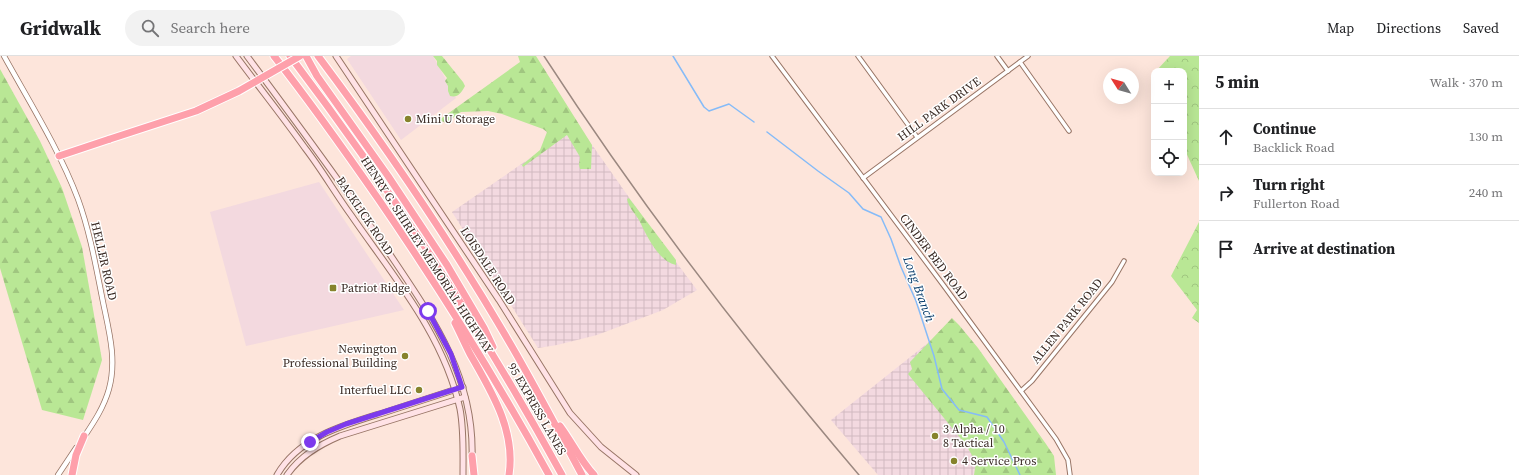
<!DOCTYPE html>
<html lang="en">
<head>
<meta charset="utf-8">
<style>
  body { margin:0; font-family:"Source Serif 4",serif; background:#f2f2f2; color:#202124 }
  .controls { position:absolute; right:12px; top:12px; display:grid; overflow:hidden; border-radius:8px; box-shadow:0 4px 16px #0002 }
  .controls button { width:36px; height:36px; display:grid; place-items:center; padding:0; border:0; border-bottom:1px solid #e0e0e0; background:#fff; color:#202124; font:20px sans-serif }
  .compass { position:absolute; left:1103px; top:12px; width:36px; height:36px; border-radius:50%; background:#fff; box-shadow:0 4px 16px #0002; rotate:307deg }
  .stop { position:absolute; width:12px; height:12px; margin:-9px; border:3px solid #7c3aed; border-radius:50%; background:#fff }
  .stop.end { background:#7c3aed; border-color:#fff; box-shadow:0 1px 4px #0008 }
  .list { margin:0; padding:0; list-style:none }
  h2 { display:flex; justify-content:space-between; align-items:center; height:52px; margin:0; padding:0 16px; font-size:17px }
  h2 small { font-size:13px; font-weight:400; color:#757577 }
  .list li { display:grid; grid-template-columns:26px 1fr auto; gap:12px; align-items:center; box-sizing:border-box; height:56px; padding:0 16px; border-top:1px solid #e0e0e0 }
  .list b { display:block; font-size:15px; white-space:nowrap }
  .list p { margin:0; font-size:13px; white-space:nowrap; color:#757577 }
  .list em { font-size:13px; font-style:normal; color:#757577 }
  .icon { flex:none; width:22px; height:22px; fill:none; stroke:currentColor; stroke-width:2; stroke-linecap:round; stroke-linejoin:round }
  .map { position:relative; flex:none; width:1199px; height:419px; overflow:hidden }
  header { display:flex; align-items:center; gap:24px; box-sizing:border-box; height:56px; padding:0 20px; background:#fff; border-bottom:1px solid #e0e0e0 }
  header strong { font-size:19px }
  nav { display:flex; gap:22px; margin-inline-start:auto; font-size:14px }
  .search { width:280px; height:36px; background:#f2f2f2; display:flex; align-items:center; gap:10px; box-sizing:border-box; padding:0 14px; border-radius:22px; color:#757577; font-size:15px }
  main { display:flex }
  aside { flex:1; background:#fff }
  .map>svg:first-child { display:block }
  .commercial { fill:#f3d9df }
  .industrial { fill:url(#industrial-grid) }
  .forest { fill:url(#forest-firs) }
  .park { fill:url(#park-crowns) }
  .lines { fill:none; stroke-linecap:round; stroke-linejoin:round }
  .stream { stroke:#85bbf8; stroke-width:1.5 }
  .minor-casing { stroke:#987566; stroke-width:5.5 }
  .tertiary-casing { stroke:#987566; stroke-width:6 }
  .secondary-casing { stroke:#987566; stroke-width:7 }
  .motorway-casing { stroke:#fff; stroke-width:9 }
  .minor { stroke:#fff; stroke-width:3.5 }
  .tertiary { stroke:#fff; stroke-width:4.5 }
  .secondary { stroke:#ffe2e6; stroke-width:5 }
  .motorway { stroke:#fea0ab; stroke-width:7 }
  .rail { stroke:#9b8880; stroke-width:1.5 }
  .motorway-bridge-casing { stroke:#fff; stroke-width:9; stroke-linecap:butt }
  .motorway-bridge { stroke:#fea0ab; stroke-width:7 }
  .route { stroke:#7c3aed; stroke-width:5 }
  .poi-dot { fill:#86832c; stroke:#fff; stroke-width:1.5 }
  .labels { text-anchor:middle; dominant-baseline:central; stroke-width:3; stroke-linejoin:round; paint-order:stroke }
  .street-label { font-size:12px; fill:#3a2b25; stroke:#fff }
  .poi-label { font-size:12px; fill:#3a2b25; stroke:#fff; text-anchor:start }
  .water-label { font-size:13px; font-style:italic; fill:#073b6a; stroke:#fff }
</style>
</head>
<body>
<header>
<strong>Gridwalk</strong>
<div class="search"><svg class="icon" aria-label="search" viewBox="0 0 24 24"><circle cx="10" cy="10" r="6"/><path d="M15 15l6 6"/></svg>Search here</div>
<nav><a>Map</a><a>Directions</a><a>Saved</a></nav>
</header>
<main>
<div class="map">
<svg width="1199" height="419" viewBox="0 0 1199 419">
  <defs>
    <pattern id="industrial-grid" width="8" height="8" patternUnits="userSpaceOnUse"><rect width="8" height="8" fill="#f3d9e0"/><path d="M0 4h8M4 0v8" fill="none" stroke="#d1bac0"/></pattern>
    <pattern id="forest-firs" width="22" height="20" patternUnits="userSpaceOnUse"><rect width="22" height="20" fill="#b9e795"/><path d="M5 1l3.5 6h-7zM16 11l3.5 6h-7z" fill="#a0c680"/></pattern>
    <pattern id="park-crowns" width="20" height="18" patternUnits="userSpaceOnUse"><rect width="20" height="18" fill="#b9e795"/><path d="M2 6a3 3 0 1 1 6 0M12 15a3 3 0 1 1 6 0" fill="none" stroke="#a0c680"/></pattern>
  </defs>
  <rect width="100%" height="100%" fill="#fde5db"/>
  <g class="commercial">
    <polygon points="351,0 433,0 456,42 401,84 347,3"/>
    <polygon points="319,126 404,254 246,290 210,156"/>
  </g>
  <g class="industrial">
    <polygon points="578,69 652,174 697,234 663,254 597,279 557,289 538,292 452,156"/>
    <polygon points="953,267 980,419 878,419 831,364"/>
  </g>
  <g class="forest">
    <path d="M433,0h9l21,26 2,4c-4,7 -7,12 -15,10l-2,-5v-5l-3,-5 2,-3 -10,-13v-4z"/>
    <polygon points="518,0 536,0 592,89 591,113 580,113 579,109 580,101 567,79 523,111 522,109 540,94 547,76 543,73 502,58 488,55 461,56 446,67 439,64 520,6"/>
    <polygon points="0,13 40,85 62,132 82,191 102,304 83,364 42,354 0,212"/>
    <path d="M629,142l47,62v5c-18,-4 -29,-29 -37,-45 -5,-8 -10,-12 -12,-21z"/>
    <polygon points="952,262 959,269 978,292 1046,388 1054,400 1056,419 974,419 976,406 966,389 908,318 912,313 910,306"/>
  </g>
  <g class="park">
    <polygon points="1170,0 1199,0 1199,125 1184,92 1184,15 1156,15"/>
    <polygon points="1199,166 1199,267 1192,262 1197,254 1171,220"/>
  </g>
  <g class="lines">
    <g class="stream">
      <polyline points="673,0 704,51 709,55 729,48 754,66"/>
      <polyline points="767,76 818,115 849,137 863,153 881,161 891,183 901,211 916,245 934,300 942,333 959,354 987,361 1004,386 1020,419"/>
    </g>
    <g class="minor-casing">
      <g id="minor">
        <polyline points="772,0 944,230 1056,383 1068,404 1070,419"/>
        <polyline points="858,0 917,81"/>
        <polyline points="997,0 1008,15"/>
        <polyline points="1020,6 1069,75"/>
        <polyline points="863,122 1028,0"/>
        <polyline points="1021,335 1032,325 1112,226 1124,205"/>
      </g>
    </g>
    <g class="tertiary-casing">
      <g id="tertiary">
        <path d="M4,0c26,47 55,93 74,143 12,33 18,68 25,103 6,29 14,58 6,87 -5,18 -15,33 -25,48"/>
        <polyline points="58,419 76,392"/>
      </g>
    </g>
    <g class="secondary-casing">
      <g id="secondary">
        <path d="M236,0c23,31 47,61 69,92 17,22 30,45 46,67 42,61 93,120 109,194 4,21 3,44 3,66"/>
        <path d="M247,0c47,63 94,126 138,191 44,66 90,127 87,211"/>
        <polyline points="336,0 499,244 570,357 601,391 636,419"/>
        <path d="M277,419c23,-40 71,-51 112,-64 25,-8 49,-16 74,-24"/>
        <path d="M287,419c13,-19 32,-30 53,-39l125,-39"/>
      </g>
    </g>
    <g class="motorway-casing">
      <g id="motorway">
        <path d="M274,0c37,47 71,95 105,144 61,89 118,180 170,275"/>
        <path d="M290,0c101,133 192,273 272,419"/>
        <polyline points="306,0 317,20 388,120 447,209 484,272 493,291"/>
        <path d="M318,0c69,92 135,189 193,289 25,43 48,87 71,130"/>
        <polyline points="59,100 110,83"/>
        <path d="M455,267c5,10 10,21 15,31 21,37 46,76 39,121"/>
        <path d="M560,370c12,16 20,34 34,49"/>
        <polyline points="472,400 474,419"/>
        <polyline points="72,419 76,399 84,380"/>
      </g>
    </g>
    <use href="#minor" class="minor"/>
    <use href="#tertiary" class="tertiary"/>
    <use href="#secondary" class="secondary"/>
    <use href="#motorway" class="motorway"/>
    <path class="rail" d="M544,0c96,148 201,285 315,419"/>
    <g class="motorway-bridge-casing">
      <polyline id="motorway-bridge" points="110,83 196,55 239,35 300,0"/>
    </g>
    <use href="#motorway-bridge" class="motorway-bridge"/>
  </g>
  <g class="lines">
    <polyline class="route" points="310,386 327,376 346,368 462,331 451,298 428,255"/>
  </g>
  <g class="poi-dot">
    <circle cx="408" cy="63" r="4"/>
    <rect x="329" y="228" width="8" height="8" rx="2"/>
    <circle cx="405" cy="300" r="4"/>
    <circle cx="419" cy="334" r="4"/>
    <circle cx="935" cy="380" r="4"/>
    <circle cx="954" cy="405" r="4"/>
  </g>
  <g class="labels">
    <g class="street-label">
      <text transform="translate(939 53) rotate(-36)">HILL PARK DRIVE</text>
      <text transform="translate(365 160) rotate(56)">BACKLICK ROAD</text>
      <text transform="translate(427 199) rotate(57)">HENRY G. SHIRLEY MEMORIAL HIGHWAY</text>
      <text transform="translate(934 201) rotate(53)">CINDER BED ROAD</text>
      <text transform="translate(104 205) rotate(77)">HELLER ROAD</text>
      <text transform="translate(488 210) rotate(57)">LOISDALE ROAD</text>
      <text transform="translate(1067 265) rotate(-51)">ALLEN PARK ROAD</text>
      <text transform="translate(537 353) rotate(60)">95 EXPRESS LANES</text>
    </g>
    <g class="poi-label">
      <text x="416" y="63">Mini U Storage</text>
      <text x="341" y="232">Patriot Ridge</text>
      <text x="397" y="293" text-anchor="end">Newington<tspan x="397" dy="14">Professional Building</tspan></text>
      <text x="411" y="334" text-anchor="end">Interfuel LLC</text>
      <text x="943" y="373">3 Alpha / 10<tspan x="943" dy="14">8 Tactical</tspan></text>
      <text x="962" y="405">4 Service Pros</text>
    </g>
    <g class="water-label">
      <text transform="translate(919 233) rotate(70)">Long Branch</text>
    </g>
  </g>
</svg>
<div class="controls">
<button>+</button>
<button>−</button>
<button><svg class="icon" aria-label="locate" viewBox="0 0 24 24"><circle cx="12" cy="12" r="6"/><path d="M12 2v4M12 18v4M2 12h4M18 12h4"/></svg></button>
</div>
<svg class="compass" viewBox="-18 -18 36 36"><path d="M0-13l5 13h-10z" fill="#e53935"/><path d="M0 13l5-13h-10z" fill="#757577"/></svg>
<div class="stop" style="left:428px;top:255px"></div>
<div class="stop end" style="left:310px;top:386px"></div>
</div>
<aside>
<h2>5 min<small>Walk · 370 m</small></h2>
<ul class="list">
<li><svg class="icon" aria-label="ahead" viewBox="0 0 24 24"><path d="M12 20V5M6 11l6-6 6 6"/></svg><div><b>Continue</b><p>Backlick Road</p></div><em>130 m</em></li>
<li><svg class="icon" aria-label="right" viewBox="0 0 24 24"><path d="M7 20v-9h11M14 6l5 5-5 5"/></svg><div><b>Turn right</b><p>Fullerton Road</p></div><em>240 m</em></li>
<li><svg class="icon" aria-label="arrive" viewBox="0 0 24 24"><path d="M6 21V4h12l-3 4 3 4H6"/></svg><div><b>Arrive at destination</b></div></li>
</ul>
</aside>
</main>
</body>
</html>
